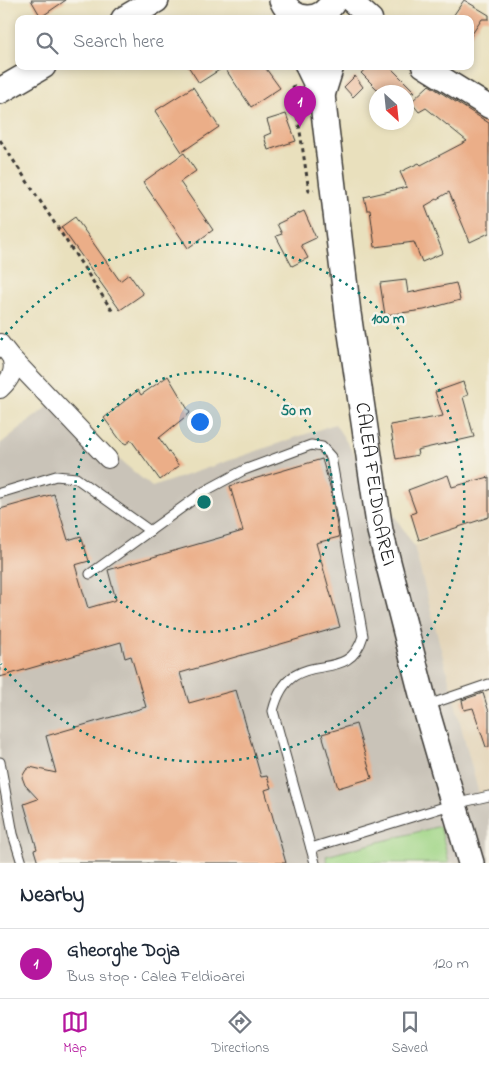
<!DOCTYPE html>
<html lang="en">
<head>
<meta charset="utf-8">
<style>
  body { margin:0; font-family:"Indie Flower",sans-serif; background:#f2f2f3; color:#1f2937 }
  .compass { position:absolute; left:369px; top:85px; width:45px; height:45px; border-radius:50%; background:#fff; box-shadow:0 2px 8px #0003; rotate:153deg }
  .you { position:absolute; left:199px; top:421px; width:18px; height:18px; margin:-12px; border:4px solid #fff; border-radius:50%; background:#1a73e8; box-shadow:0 0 0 8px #1a73e833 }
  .badge { display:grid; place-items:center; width:32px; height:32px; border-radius:50%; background:#b5179e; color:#fff; font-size:16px; font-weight:700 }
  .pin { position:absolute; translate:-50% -41px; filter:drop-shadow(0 1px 2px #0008) }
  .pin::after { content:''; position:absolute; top:26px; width:18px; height:15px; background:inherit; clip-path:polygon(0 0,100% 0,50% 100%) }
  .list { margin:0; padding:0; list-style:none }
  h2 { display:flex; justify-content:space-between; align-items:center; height:65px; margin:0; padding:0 20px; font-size:21px }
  h2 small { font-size:16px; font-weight:400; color:#747a83 }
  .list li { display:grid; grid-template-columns:32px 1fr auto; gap:15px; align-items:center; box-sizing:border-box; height:70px; padding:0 20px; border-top:1px solid #e0e1e3 }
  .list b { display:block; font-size:19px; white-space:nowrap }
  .list p { margin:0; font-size:16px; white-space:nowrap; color:#747a83 }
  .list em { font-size:16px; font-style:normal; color:#747a83 }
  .icon { flex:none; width:28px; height:28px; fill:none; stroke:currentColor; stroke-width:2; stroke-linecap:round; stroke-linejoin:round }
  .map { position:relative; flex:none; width:489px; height:863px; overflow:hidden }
  .search { position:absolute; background:#fff; box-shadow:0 2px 8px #0003; left:15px; right:15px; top:15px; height:55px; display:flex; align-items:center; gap:12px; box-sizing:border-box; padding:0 18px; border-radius:10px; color:#747a83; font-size:19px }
  .sheet { height:135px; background:#fff }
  nav { display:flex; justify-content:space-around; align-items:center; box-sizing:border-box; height:70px; border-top:1px solid #e0e1e3; background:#fff; font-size:14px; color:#747a83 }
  nav a { display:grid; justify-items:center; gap:2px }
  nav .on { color:#b5179e }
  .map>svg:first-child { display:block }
  .built { fill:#e1d1b4 }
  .industrial { fill:#c9c3b8 }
  .green { fill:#a0d687; stroke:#5e7952 }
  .building { fill:#ebae88 }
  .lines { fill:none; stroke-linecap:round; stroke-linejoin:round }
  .service-casing { stroke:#3b3934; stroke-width:11 }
  .minor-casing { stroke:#3b3934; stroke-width:20 }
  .tertiary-casing { stroke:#3b3934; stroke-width:25 }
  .secondary-casing { stroke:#3b3934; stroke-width:28 }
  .path { stroke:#3b3934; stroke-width:3; stroke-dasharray:4 4; stroke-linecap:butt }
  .service { stroke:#fff; stroke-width:9 }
  .minor { stroke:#fff; stroke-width:18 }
  .tertiary { stroke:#fff; stroke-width:22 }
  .secondary { stroke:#fff; stroke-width:25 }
  .ring { fill:none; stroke:#0f766e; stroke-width:2.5; stroke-dasharray:2.5 5 }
  .labels { text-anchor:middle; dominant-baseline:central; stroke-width:5; stroke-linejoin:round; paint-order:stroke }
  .street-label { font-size:20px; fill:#1c1c1c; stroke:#f7f3e8 }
  .centre { fill:#0f766e; stroke:#f7f3e8; stroke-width:2.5 }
  .ring-label { font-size:15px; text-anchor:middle; font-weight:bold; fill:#0f766e; stroke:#f7f3e8; stroke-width:5; stroke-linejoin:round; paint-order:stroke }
</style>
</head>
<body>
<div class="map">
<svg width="489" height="863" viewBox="0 0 489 863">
  <rect width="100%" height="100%" fill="#f7f3e8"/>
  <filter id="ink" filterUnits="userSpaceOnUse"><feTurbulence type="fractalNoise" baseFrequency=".02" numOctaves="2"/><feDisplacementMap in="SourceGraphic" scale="10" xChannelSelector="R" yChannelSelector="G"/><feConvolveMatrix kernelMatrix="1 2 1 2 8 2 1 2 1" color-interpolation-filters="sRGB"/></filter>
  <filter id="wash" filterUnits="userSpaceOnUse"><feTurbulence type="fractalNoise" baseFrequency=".0096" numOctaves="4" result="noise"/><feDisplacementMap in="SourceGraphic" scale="20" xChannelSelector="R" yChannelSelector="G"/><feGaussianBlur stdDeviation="1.12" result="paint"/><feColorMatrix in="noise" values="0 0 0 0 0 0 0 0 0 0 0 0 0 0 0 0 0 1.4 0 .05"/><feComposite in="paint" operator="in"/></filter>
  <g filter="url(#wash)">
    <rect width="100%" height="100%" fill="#e9e0bd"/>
    <polygon class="built" points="489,517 489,800 481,802 414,546"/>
    <polygon class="industrial" points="52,403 152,487 335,424 414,546 481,802 489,800 489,863 0,863 0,444"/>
    <polygon class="green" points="440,826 449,863 328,863 326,856"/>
    <g id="blocks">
      <g class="building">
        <polygon points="31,0 66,0 41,17"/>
        <polygon points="464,0 489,15 489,19 482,19 470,37 470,19 451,19"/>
        <polygon points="188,66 264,66 280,88 251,107 224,67 199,83"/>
        <polygon points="369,66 389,66 415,92 380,92 361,73"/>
        <polygon points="355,76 363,87 353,97 344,87"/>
        <polygon points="429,85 489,123 489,233 470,242 449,192 425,206 443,253 422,262 414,242 375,247 370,210 367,210 364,197 407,187 400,172 419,163 421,165 467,141 426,108 419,112 411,102"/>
        <polygon points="193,87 219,127 182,152 155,111"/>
        <polygon points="286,114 296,141 268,150 264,136 271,133 267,120"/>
        <polygon points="184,153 196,171 180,182 213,230 188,248 143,182"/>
        <polygon points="304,211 316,238 301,245 308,258 292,266 276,236 282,234 277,224"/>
        <polygon points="75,217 120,281 129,274 143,294 120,310 61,227"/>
        <polygon points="406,280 408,293 456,283 460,300 424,310 385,315 380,283"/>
        <polygon points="168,376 190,413 159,438 179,466 160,480 131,440 126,444 121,441 104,418 138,390 141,395"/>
        <polygon points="463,382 468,395 463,397 474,437 417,450 418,455 396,459 390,425 443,416 435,392"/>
        <polygon points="322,459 331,490 339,537 316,543 340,627 180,673 189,703 236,690 261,777 267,776 271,788 265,790 286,863 38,863 34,850 37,849 24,804 38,799 25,785 22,777 26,770 30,767 56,773 46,736 146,707 131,656 125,658 121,642 0,677 0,509 54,494 68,540 81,536 89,561 75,565 88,608 116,600 108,570 243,531 230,486"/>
        <polygon points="448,475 452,487 489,477 489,517 419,540 411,514 416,512 408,490"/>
        <polygon points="483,693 489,712 489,747 486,747 473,708 464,710 462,700"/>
        <polygon points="356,724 372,778 338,788 322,734"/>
      </g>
    </g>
  </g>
  <g filter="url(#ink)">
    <use href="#blocks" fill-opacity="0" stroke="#3b3934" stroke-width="1"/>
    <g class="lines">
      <g class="service-casing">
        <g id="service">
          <polyline points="0,493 56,476 76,478 150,531"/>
          <path d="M90,574l115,-83 39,-21 67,-25 11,2 9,10 32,179c-16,55 -72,4 -90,75l42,152"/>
          <polyline points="425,706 489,684"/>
          <polyline points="0,762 13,834 22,863"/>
          <polyline points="311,848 454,804 489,796"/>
        </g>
      </g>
      <g class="minor-casing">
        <g id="minor">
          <polyline points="0,343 11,357 108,459"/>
          <path d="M0,389c10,-9 16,-18 11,-32"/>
        </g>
      </g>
      <g class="tertiary-casing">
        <g id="tertiary">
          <polyline points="350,0 371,19"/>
          <polyline points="423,66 489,107"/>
        </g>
      </g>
      <g class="secondary-casing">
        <g id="secondary">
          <path d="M282,0c11,24 40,24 52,0"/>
          <polyline points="124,19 156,0"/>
          <path id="s1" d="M308,66l14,29 26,218 32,218 45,175 46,157"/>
          <polyline points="0,91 43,66"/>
          <polyline points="322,95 331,66"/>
        </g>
      </g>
      <g class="path">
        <polyline points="293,85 309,191 314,190"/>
        <polyline points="0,140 113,312"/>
      </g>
      <use href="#service" class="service"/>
      <use href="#minor" class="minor"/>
      <use href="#tertiary" class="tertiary"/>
      <use href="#secondary" class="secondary"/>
    </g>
  </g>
  <g class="ring">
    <circle cx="204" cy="502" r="130"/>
    <path d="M1 340A260 260 0 1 1 1 664"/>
  </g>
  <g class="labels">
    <g class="street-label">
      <text stroke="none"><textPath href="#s1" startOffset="425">CALEA FELDIOAREI</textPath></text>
    </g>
  </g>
  <circle cx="204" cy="502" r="8" class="centre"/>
  <g class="ring-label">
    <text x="388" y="323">100 m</text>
    <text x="296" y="415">50 m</text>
  </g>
</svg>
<svg class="compass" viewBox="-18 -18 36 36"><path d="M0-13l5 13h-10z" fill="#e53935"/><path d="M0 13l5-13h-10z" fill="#747a83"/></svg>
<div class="you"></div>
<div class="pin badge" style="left:300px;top:127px">1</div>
<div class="search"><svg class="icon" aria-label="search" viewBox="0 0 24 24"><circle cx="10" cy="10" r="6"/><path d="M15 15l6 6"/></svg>Search here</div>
</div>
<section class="sheet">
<h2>Nearby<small></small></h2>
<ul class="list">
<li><span class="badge">1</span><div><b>Gheorghe Doja</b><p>Bus stop · Calea Feldioarei</p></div><em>120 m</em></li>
</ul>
</section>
<nav>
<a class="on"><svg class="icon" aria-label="map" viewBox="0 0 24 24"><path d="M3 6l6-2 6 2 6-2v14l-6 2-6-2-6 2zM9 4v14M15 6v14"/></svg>Map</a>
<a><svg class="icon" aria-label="directions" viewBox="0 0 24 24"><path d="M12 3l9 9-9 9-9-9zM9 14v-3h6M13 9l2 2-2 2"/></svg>Directions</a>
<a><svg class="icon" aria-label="saved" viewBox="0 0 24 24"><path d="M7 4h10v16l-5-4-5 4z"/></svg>Saved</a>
</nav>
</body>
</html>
